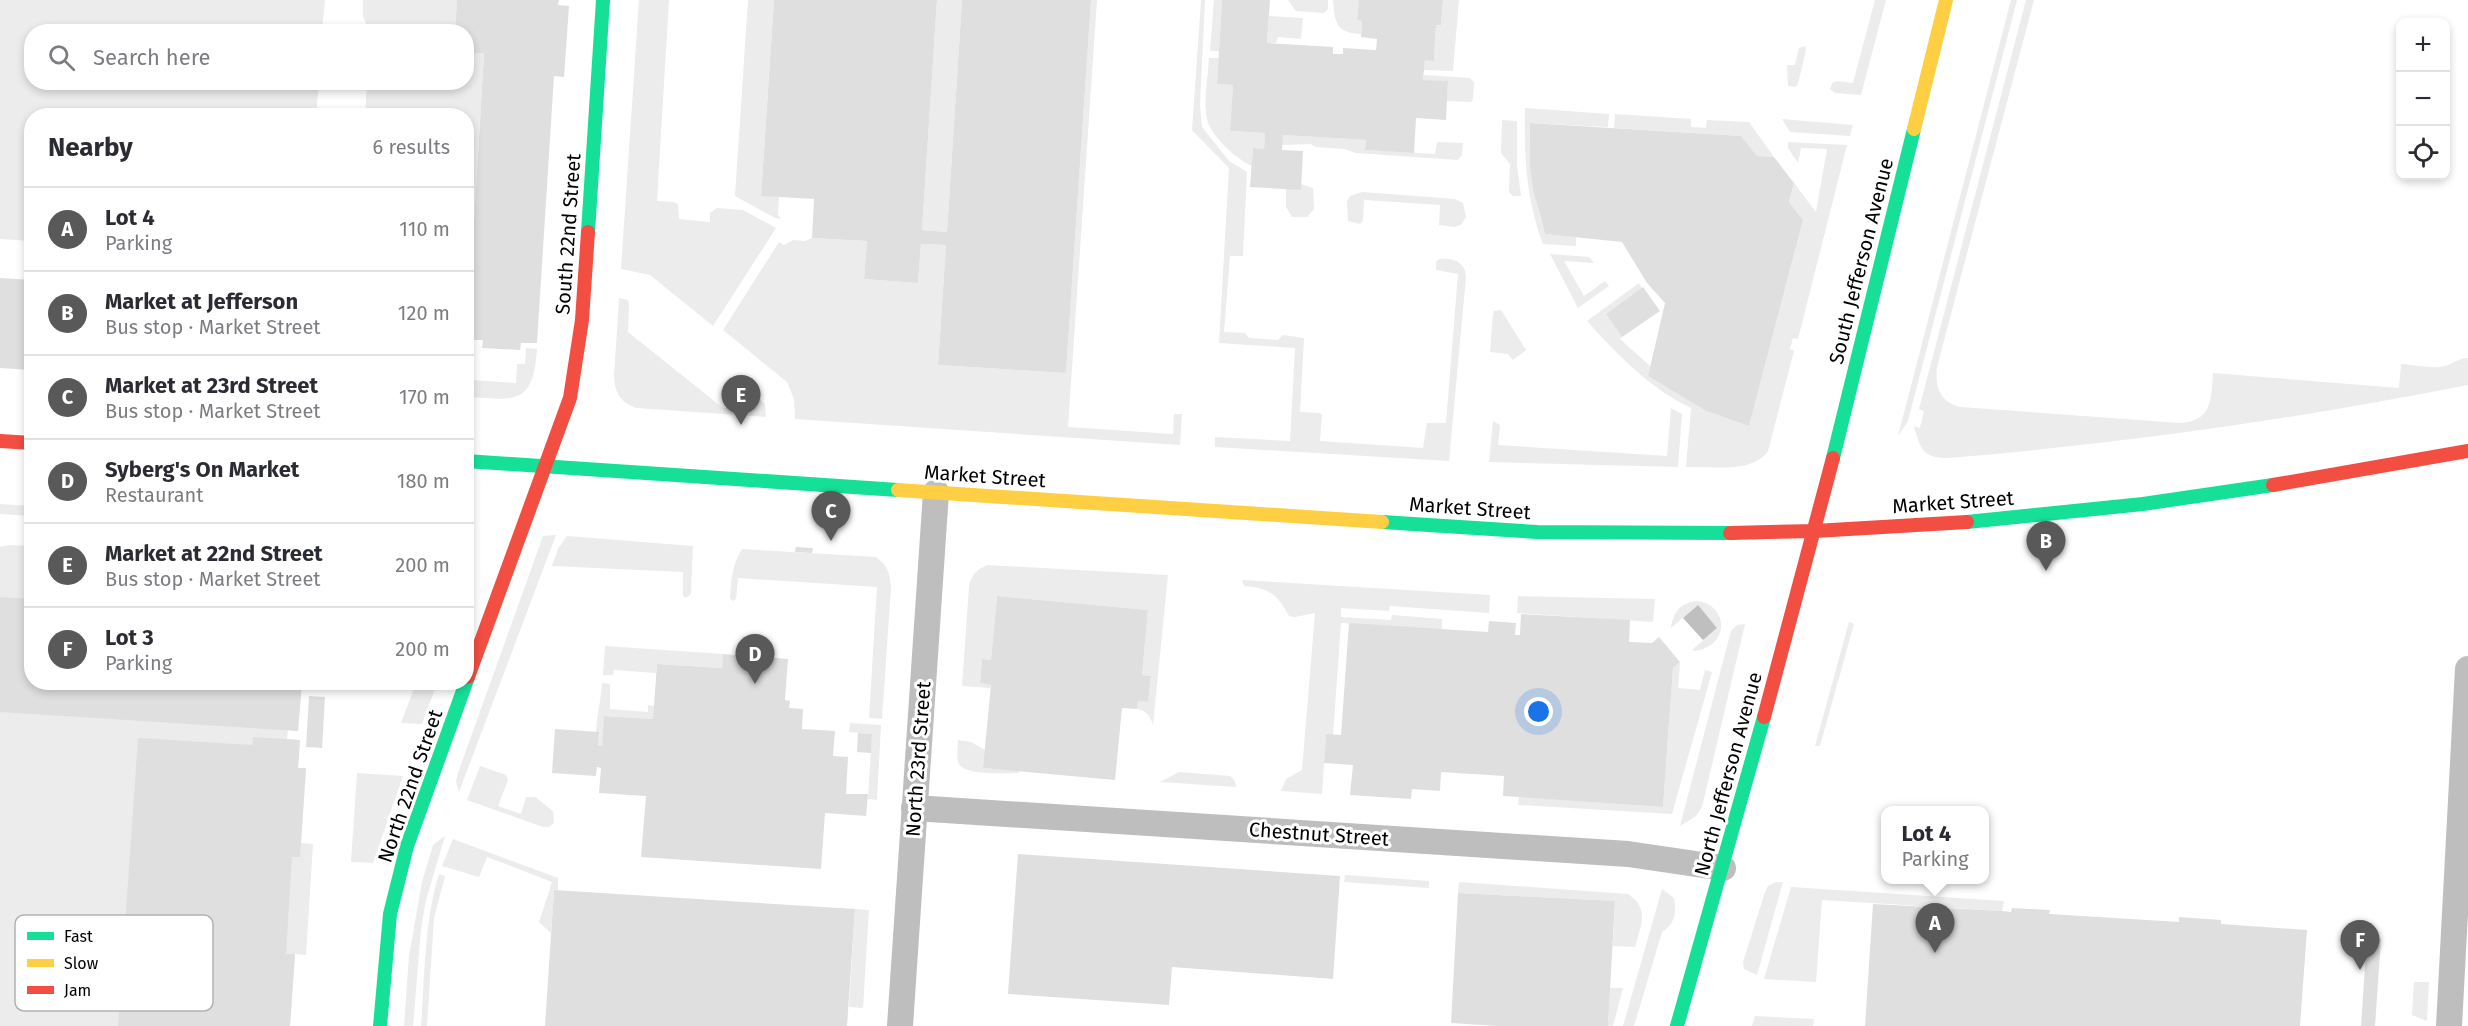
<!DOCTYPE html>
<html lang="en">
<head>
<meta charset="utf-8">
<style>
  body { margin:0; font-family:"Fira Sans",sans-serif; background:#f2f2f3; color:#2b2b33 }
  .controls { position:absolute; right:18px; top:18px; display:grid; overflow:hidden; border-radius:12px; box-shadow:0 3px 9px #0003 }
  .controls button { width:54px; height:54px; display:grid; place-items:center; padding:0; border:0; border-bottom:2px solid #e1e1e2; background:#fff; color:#2b2b33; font:30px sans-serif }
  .you { position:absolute; left:1539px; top:712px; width:21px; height:21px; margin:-15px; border:4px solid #fff; border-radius:50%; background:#1a73e8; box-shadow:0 0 0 9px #1a73e833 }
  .badge { display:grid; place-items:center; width:39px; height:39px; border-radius:50%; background:#595959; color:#fff; font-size:20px; font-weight:700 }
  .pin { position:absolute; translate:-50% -50px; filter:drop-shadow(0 2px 3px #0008) }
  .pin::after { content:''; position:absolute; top:32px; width:21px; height:18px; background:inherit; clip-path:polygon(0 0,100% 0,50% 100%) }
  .popup { position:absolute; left:1881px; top:806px; width:108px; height:78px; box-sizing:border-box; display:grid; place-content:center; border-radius:12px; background:#fff; filter:drop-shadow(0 2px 4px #0005); font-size:20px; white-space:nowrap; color:#7c7c81 }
  .popup b { font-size:22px; color:#2b2b33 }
  .popup::after { content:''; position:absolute; left:50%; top:100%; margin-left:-12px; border:12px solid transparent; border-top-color:#fff }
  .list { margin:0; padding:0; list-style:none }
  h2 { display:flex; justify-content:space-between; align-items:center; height:78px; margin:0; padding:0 24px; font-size:26px }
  h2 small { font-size:20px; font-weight:400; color:#7c7c81 }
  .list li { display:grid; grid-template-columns:39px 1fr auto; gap:18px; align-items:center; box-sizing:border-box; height:84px; padding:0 24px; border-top:2px solid #e1e1e2 }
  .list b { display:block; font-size:22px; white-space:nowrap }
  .list p { margin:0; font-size:20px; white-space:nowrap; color:#7c7c81 }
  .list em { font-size:20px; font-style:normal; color:#7c7c81 }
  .icon { flex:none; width:33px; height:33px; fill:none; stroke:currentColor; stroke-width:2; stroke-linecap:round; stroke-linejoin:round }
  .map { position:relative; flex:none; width:2468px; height:1026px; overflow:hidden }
  .search { position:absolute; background:#fff; box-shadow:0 3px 9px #0003; left:24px; top:24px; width:450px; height:66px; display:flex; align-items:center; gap:15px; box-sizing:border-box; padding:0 21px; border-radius:24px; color:#7c7c81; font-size:22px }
  .panel { position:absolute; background:#fff; box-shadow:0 3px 9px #0003; left:24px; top:108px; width:450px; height:582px; border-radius:24px }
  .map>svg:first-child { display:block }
  .green { fill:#ececec }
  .water { fill:#bfbfbf }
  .building { fill:#dfdfdf }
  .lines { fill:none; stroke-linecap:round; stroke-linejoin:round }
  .street { stroke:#bebebe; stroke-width:26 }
  .fast { stroke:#16e098; stroke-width:14 }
  .slow { stroke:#ffcf43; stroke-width:14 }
  .jam { stroke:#f24e42; stroke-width:14 }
  .labels { text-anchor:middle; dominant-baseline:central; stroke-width:6; stroke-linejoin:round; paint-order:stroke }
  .street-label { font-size:20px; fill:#000; stroke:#fff }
  .key { fill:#fff; stroke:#b2b2b2; stroke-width:1.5 }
  .key-label { font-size:16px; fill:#000 }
</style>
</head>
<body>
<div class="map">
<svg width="2468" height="1026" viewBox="0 0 2468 1026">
  <rect width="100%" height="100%" fill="#fff"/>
  <g class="green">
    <polygon points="0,0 325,0 322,31 32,32 32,82 319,83 316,115 32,116 31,241 0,239"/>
    <polygon points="363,0 457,0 455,31 369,31 363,16"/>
    <polygon points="639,0 669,0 657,201 673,202 678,204 679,219 710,222 710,213 717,208 743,210 776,228 713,326 650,275 621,269"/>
    <polygon points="748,0 774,0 761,195 779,197 778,215 781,219 775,218 735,196"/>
    <polygon points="937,0 962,0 947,232 922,230"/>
    <polygon points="1091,0 1097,0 1068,427 1173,434 1174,414 1182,414 1180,445 795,419 794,399 787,382 723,330 779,242 784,245 793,240 805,241 812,238 867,241 864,279 918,283 921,244 946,245 938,365 1066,373"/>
    <path d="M1201,0h4l-5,105 2,22 27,34 18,11 -4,84h-13l-6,76 21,1 4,5 29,2 5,-5 21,3 -4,74 19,1 3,2 -2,26 103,7 4,-25h19l12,-149 -22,-4v-8l3,-3c14,-1 26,2 27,18l-17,184 -234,-14v-10l75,4 5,-93 -76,-5 10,-175 -37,-38z"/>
    <polygon points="1214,0 1222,0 1219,51 1210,51"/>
    <polygon points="1288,0 1328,0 1328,9 1324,13 1296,11"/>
    <path d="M1333,0h26l-2,20 5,1 -1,13c-25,-1 -26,-11 -28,-34z"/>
    <polygon points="1443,0 1459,0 1453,71 1424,70 1425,60 1434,60 1436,25 1441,25"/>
    <polygon points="1875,0 1886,0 1861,95 1835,93 1830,89 1833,82 1838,81 1853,83"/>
    <polygon points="2011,0 2017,0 1908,421 1898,436"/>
    <path d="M2026,0h8l-97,367c-2,21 3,35 24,40l219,16c33,-2 31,-24 33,-50l186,15 2,-24c13,1 27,4 39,3 11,-1 18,-9 28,-9v27c-172,34 -346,59 -521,73 -25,0 -27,-10 -33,-32l6,2 4,-17 -5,-2z"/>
    <polygon points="1269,16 1303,18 1301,39 1278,37 1276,43 1267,43"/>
    <polygon points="1805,46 1806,50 1798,84 1795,87 1788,86 1787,65 1795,65 1799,48"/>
    <polygon points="467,53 484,53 467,340 466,116 365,116 367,83 466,82"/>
    <path d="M1209,58h10l-2,26 16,1 -3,46 35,2 -1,16 -11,-1 -1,18c-16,-7 -41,-30 -45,-47 -4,-18 1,-42 2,-61z"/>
    <polygon points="1424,75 1470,78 1474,82 1473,99 1471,102 1447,101 1448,82 1423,80"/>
    <path d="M1525,108l84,6 -1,13 -78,-4c-1,39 3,74 15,111l31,3v9l-33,-2c-17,-46 -19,-88 -18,-136z"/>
    <polygon points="1615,114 1691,119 1691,127 1706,128 1707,120 1749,122 1774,157 1757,156 1741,136 1614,128"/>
    <polygon points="1782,119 1853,125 1850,136 1790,132"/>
    <polygon points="1502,120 1517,121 1517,165 1521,196 1513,196 1509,192 1510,164 1501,153"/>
    <polygon points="1283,135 1366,140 1365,150 1435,154 1437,142 1463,143 1462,155 1458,160 1356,153 1344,149 1315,147 1311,144 1282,145"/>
    <path d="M1788,142l59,3 -49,194 -5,-1 -3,11 4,2 -26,100c-15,23 -58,15 -82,16l5,-59c-43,-21 -72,-52 -104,-87l52,-38 3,5 -36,26 16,23 -2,2 30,27 -2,10 58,35 43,15 54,-206 -14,-18 5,-19 22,29 11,-63 -26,-1 -3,15 -10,-15z"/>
    <polygon points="1301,184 1313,188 1314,209 1307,217 1292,217 1286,207 1286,188"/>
    <polygon points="1362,192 1455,199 1463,203 1466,217 1461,225 1454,227 1439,225 1440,205 1364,200 1363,221 1360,224 1348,221 1347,201 1350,196"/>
    <polygon points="1550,254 1589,257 1594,263 1564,261 1584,296 1605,281 1609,286 1578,308"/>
    <path d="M619,298l9,2 1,4 -1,28 95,76 21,1 2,-18 3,-1 16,14 1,13 -130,-9c-16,-6 -21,-15 -22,-32z"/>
    <polygon points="1501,310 1526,350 1513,360 1508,354 1490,352 1493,314 1494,311"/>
    <path d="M526,348l11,1c-4,56 -21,51 -68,48l2,-17 45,3 1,-19h8z"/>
    <polygon points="1671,408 1682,414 1678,467 1489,462 1493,421 1500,425 1498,445 1667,456"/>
    <polygon points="0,504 31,506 31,516 0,514"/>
    <polygon points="556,535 459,792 456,781 458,773 543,536"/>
    <polygon points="567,536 693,546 691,594 685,598 683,595 683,572 552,566 558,549"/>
    <polygon points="10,545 32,546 32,682 302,683 298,731 288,730 287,739 300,740 298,768 306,768 301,843 313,844 306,955 295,954 290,1026 0,1026 0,547"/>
    <path d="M742,549l134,8c12,9 14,16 15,31l-9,131 -13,-1 8,-131 -139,-9 -2,21 -3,2 -3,-2c1,-18 2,-34 12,-50z"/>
    <path d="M988,565l180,10 -15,150c-3,-9 -6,-14 -16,-16l1,-8 10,1 3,-26 -9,-1 6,-65 -151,-14 -6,64 -9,-1 -2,24 11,2 -1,3 -28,-2 7,-100c3,-12 8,-17 19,-21z"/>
    <path d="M1242,580l248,15 -1,18 -99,-7 -1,5 -48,-3v9l50,3 1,-5 50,4v11l-101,-7 -8,112h-7l-4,59 -41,-3 5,-12 16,-9 13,-157 -20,4 -6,-1c-12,-22 -20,-28 -45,-30z"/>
    <polygon points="1518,596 1655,599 1653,622 1517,613"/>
    <path d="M1698,601c33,6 30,47 -4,50l-2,-1 25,-22 -20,-22 -26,22c2,-16 10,-26 27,-27z"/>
    <polygon points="1849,622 1854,624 1820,746 1815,746"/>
    <polygon points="1745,624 1702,807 1696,816 1680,826 1731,631 1737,625"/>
    <polygon points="605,646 723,654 722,668 657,664 656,673 614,670 613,675 603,675"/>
    <polygon points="1680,662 1678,688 1700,690 1705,670 1712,672 1672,814 1518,805 1519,797 1663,807 1673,668"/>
    <polygon points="416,683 437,683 422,724 401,723"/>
    <path d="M602,683l8,1v25l38,3v-7l6,1 -1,13 -48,-3 -3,30h-4l1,-14h-3c1,-17 5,-32 6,-49z"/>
    <polygon points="850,723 881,725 877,800 868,799 872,734 849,732"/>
    <path d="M958,740l13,2 14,8 -2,18 36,3v2c-13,0 -53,3 -60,-9 -3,-6 -1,-16 -1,-24z"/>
    <polygon points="480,766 506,775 508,780 498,806 521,814 526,797 535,797 553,811 554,823 549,827 543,827 467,800"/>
    <polygon points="1179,772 1230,776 1235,781 1236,787 1160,782"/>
    <polygon points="357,773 403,776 373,863 351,862"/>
    <polygon points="445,836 426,900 421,929 413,1026 404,1026 409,956 422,882 433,845"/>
    <polygon points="453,839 558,878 558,890 554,890 551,933 539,922 552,882 487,857 479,877 442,866"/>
    <path d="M439,874l6,2 -11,42 -7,108h-6c4,-51 3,-103 18,-152z"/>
    <polygon points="1345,875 1429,881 1429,888 1344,882"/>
    <path d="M1459,882l169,12c22,15 13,30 7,53l-22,-1 2,-45 -157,-8z"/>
    <polygon points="1776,882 1783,882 1757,975 1744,969 1743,962 1765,892 1768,886"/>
    <polygon points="1791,887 2004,901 2002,911 1822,900 1816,982 1764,979"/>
    <path d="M1662,889l12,9c2,15 2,25 -12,34l-28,94h-11z"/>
    <polygon points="855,909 869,910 863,1008 849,1007"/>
    <polygon points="2414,982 2429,982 2427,1021 2412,1015"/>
    <polygon points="1610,988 1623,988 1613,1026 1608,1026"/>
    <polygon points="1755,1016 1814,1019 1813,1026 1752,1026"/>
  </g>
  <polygon class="water" points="1698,605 1717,628 1703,640 1683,618"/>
  <g class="building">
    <polygon points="457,0 559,0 558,5 569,6 564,77 554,76 537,343 521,343 520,350 482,348 483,340 467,340 484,53 466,53 466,32 455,32"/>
    <polygon points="774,0 937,0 922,230 947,232 962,0 1091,0 1066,373 938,365 946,245 921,244 918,283 864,279 867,241 812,238 814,199 761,196"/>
    <polygon points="1222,0 1270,0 1267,43 1333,47 1333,54 1343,54 1343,48 1376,50 1377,39 1361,37 1362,21 1357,20 1359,0 1443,0 1441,25 1436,25 1434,61 1425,60 1423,80 1448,81 1446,120 1416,118 1414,153 1365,150 1366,140 1283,135 1282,150 1303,151 1301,190 1250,187 1253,148 1264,149 1265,133 1230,131 1233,85 1217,84"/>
    <polygon points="1530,123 1741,136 1757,156 1774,157 1794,183 1789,202 1803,220 1749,426 1706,411 1648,376 1665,303 1647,283 1622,242 1545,234 1533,189 1530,165"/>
    <polygon points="0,278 32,280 32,370 0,368"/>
    <polygon points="1643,287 1660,311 1622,337 1606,314"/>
    <polygon points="796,547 813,548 812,553 795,552"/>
    <polygon points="997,596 1148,610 1142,675 1151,676 1148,702 1138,701 1137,709 1122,708 1115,780 983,768 991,685 980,683 982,659 991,660"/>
    <polygon points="0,597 32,599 32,682 302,682 298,731 0,712"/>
    <polygon points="1521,614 1630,620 1629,642 1652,643 1659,637 1680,662 1673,668 1663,807 1503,796 1504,776 1441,772 1440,791 1412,789 1411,799 1350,795 1353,765 1324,763 1326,734 1341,735 1349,623 1488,632 1489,621 1503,622 1516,623 1515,635 1520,635"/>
    <polygon points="723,654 788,659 785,700 790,701 789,708 803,709 802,729 835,731 833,756 848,757 846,794 868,794 866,816 825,813 821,869 641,857 646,796 599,793 601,768 597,767 596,776 552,773 555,729 599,732 598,746 602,746 604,716 653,719 657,664 722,668"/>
    <polygon points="309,696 325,697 322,748 306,747"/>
    <polygon points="858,733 872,734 871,753 857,752"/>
    <polygon points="253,737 300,740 298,768 306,768 300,857 292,857 286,954 295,954 290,1026 118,1026 138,738 252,745"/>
    <polygon points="1018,854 1340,876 1333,979 1172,967 1169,1005 1008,994"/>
    <polygon points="554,890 855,909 847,1026 545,1026"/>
    <polygon points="1458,893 1615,901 1608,1026 1497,1026 1451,1023"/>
    <polygon points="1873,904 2002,911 2011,912 2012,908 2050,910 2049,914 2179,922 2179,917 2221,920 2221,924 2307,930 2300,1026 1865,1026"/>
    <polygon points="2367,937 2381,939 2375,1026 2361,1026"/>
  </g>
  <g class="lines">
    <g class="street">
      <polyline points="914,808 1628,854 1723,868"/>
      <polyline points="900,1026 936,492"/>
      <polyline points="2449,1026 2468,669"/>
    </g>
    <g class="fast">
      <polyline points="588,232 603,0"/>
      <polyline points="1833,458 1914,129"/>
      <polyline points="466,461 898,490"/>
      <polyline points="1382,522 1537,532 1730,533"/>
      <polyline points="1967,522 2143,504 2273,485"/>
      <polyline points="380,1026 390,914 407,846 468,677"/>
      <polyline points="1677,1026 1764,717"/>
    </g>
    <g class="slow">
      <polyline points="1914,129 1946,0"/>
      <polyline points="898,490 1382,522"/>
    </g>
    <g class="jam">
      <polyline points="0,441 32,443"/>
      <polyline points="2273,485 2468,451"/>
      <polyline points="1730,533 1815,531 1967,522"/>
      <polyline points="468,677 570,398 582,320 588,232"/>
      <polyline points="1764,717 1833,458"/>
    </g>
  </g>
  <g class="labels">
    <g class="street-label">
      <text transform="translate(568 234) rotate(-86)">South 22nd Street</text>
      <text transform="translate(1861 261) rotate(-76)">South Jefferson Avenue</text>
      <text transform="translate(985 476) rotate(4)">Market Street</text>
      <text transform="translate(1953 502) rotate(-4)">Market Street</text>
      <text transform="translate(1470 508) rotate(4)">Market Street</text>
      <text transform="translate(918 759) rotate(-86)">North 23rd Street</text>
      <text transform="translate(1728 774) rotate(-75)">North Jefferson Avenue</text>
      <text transform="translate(410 786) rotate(-71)">North 22nd Street</text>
      <text transform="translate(1319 834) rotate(4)">Chestnut Street</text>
    </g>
  </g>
  <rect x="15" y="915" width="198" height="96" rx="9" class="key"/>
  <rect x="27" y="932" width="27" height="8" fill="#16e098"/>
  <rect x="27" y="959" width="27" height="8" fill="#ffcf43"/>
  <rect x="27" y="986" width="27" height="8" fill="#f24e42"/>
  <g class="key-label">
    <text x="64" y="942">Fast</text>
    <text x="64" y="969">Slow</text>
    <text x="64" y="996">Jam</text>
  </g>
</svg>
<div class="controls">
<button>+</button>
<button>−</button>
<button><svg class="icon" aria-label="locate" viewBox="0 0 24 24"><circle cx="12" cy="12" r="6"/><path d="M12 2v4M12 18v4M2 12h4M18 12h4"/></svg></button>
</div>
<div class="you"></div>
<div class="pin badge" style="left:1935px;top:953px">A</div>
<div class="popup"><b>Lot 4</b>Parking</div>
<div class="pin badge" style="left:2046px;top:571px">B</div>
<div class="pin badge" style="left:831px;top:541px">C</div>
<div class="pin badge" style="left:755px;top:684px">D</div>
<div class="pin badge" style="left:741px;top:425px">E</div>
<div class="pin badge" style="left:2360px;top:970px">F</div>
<div class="search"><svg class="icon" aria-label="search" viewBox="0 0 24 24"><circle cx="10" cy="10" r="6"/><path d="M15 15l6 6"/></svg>Search here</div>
<section class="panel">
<h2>Nearby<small>6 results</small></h2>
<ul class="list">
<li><span class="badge">A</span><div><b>Lot 4</b><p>Parking</p></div><em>110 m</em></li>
<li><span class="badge">B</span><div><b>Market at Jefferson</b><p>Bus stop · Market Street</p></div><em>120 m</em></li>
<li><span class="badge">C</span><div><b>Market at 23rd Street</b><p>Bus stop · Market Street</p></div><em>170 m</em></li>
<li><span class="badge">D</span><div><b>Syberg's On Market</b><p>Restaurant</p></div><em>180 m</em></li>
<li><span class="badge">E</span><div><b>Market at 22nd Street</b><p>Bus stop · Market Street</p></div><em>200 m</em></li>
<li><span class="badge">F</span><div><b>Lot 3</b><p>Parking</p></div><em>200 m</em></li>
</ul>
</section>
</div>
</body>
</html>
